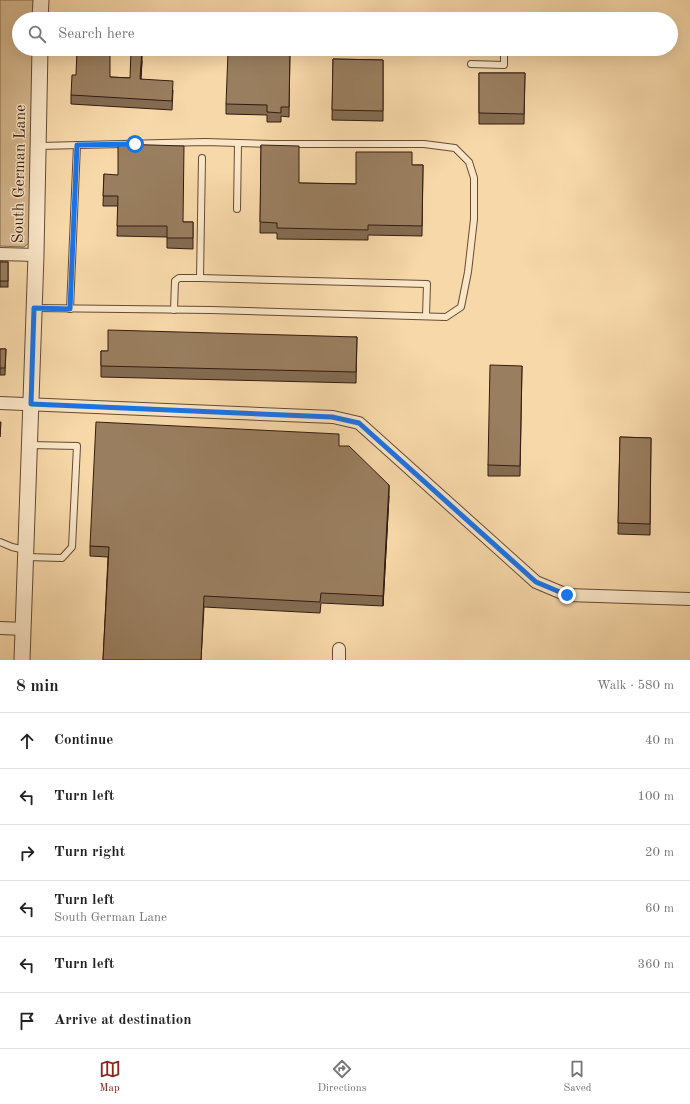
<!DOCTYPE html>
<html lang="en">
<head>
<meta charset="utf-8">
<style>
  body { margin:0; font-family:"Old Standard TT",serif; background:#f2f2f2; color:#222 }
  .stop { position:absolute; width:12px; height:12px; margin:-9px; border:3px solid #1a73e8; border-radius:50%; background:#fff }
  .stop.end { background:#1a73e8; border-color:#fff; box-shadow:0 1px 4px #0008 }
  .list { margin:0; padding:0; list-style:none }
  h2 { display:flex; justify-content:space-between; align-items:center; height:52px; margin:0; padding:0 16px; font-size:17px }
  h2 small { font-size:13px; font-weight:400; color:#767676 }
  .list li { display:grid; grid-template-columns:26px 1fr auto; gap:12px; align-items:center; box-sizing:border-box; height:56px; padding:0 16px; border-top:1px solid #e0e0e0 }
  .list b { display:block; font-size:15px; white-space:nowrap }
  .list p { margin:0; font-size:13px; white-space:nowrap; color:#767676 }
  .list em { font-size:13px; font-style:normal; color:#767676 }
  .icon { flex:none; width:22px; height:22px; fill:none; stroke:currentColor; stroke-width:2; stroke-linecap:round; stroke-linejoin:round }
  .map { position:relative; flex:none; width:690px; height:660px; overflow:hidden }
  .search { position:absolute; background:#fff; box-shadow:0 4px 16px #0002; left:12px; right:12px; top:12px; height:44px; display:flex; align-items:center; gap:10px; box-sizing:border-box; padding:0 14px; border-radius:22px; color:#767676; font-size:15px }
  .sheet { height:388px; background:#fff }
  nav { display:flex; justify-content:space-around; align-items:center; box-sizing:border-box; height:56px; border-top:1px solid #e0e0e0; background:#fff; font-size:11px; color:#767676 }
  nav a { display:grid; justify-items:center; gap:2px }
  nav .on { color:#8f2418 }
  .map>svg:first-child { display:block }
  .green { fill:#d6b88f; stroke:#846a4e }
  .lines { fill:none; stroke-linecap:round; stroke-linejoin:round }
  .service-casing { stroke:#644b35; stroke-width:8 }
  .minor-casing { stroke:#644b35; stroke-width:14 }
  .tertiary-casing { stroke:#644b35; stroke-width:17 }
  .service { stroke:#fae6c7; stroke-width:6 }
  .minor { stroke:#fae6c7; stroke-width:12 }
  .tertiary { stroke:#fae6c7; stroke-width:15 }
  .wall { fill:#846c52; stroke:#331c0e }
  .shaded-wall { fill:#6b5842; stroke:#331c0e }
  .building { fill:#997e5f; stroke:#331c0e }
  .route { stroke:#1a73e8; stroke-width:5 }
  .labels { text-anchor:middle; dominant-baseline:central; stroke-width:3; stroke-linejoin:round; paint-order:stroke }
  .street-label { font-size:16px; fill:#331c0e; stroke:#fae6c7 }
</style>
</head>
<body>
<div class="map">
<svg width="690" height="660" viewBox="0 0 690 660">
  <rect width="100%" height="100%" fill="#f7d8a9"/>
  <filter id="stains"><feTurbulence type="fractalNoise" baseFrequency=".005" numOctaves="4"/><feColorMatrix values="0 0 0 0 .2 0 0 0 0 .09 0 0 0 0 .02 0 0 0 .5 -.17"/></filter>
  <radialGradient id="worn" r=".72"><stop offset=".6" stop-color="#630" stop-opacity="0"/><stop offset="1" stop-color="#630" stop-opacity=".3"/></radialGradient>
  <polygon class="green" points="0,0 36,0 36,19 19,19 19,49 35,49 29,243 24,247 0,246"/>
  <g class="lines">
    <g class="service-casing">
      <g id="service">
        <polyline points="471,64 504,65 504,49"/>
        <polyline points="237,209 238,143"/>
        <polyline points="200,278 202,158"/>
        <polyline points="34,308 211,310 446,317 461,307 468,272 474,219 474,178 469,162 455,148 424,144 271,144 205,142 39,146"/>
        <polyline points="70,309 77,145"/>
        <polyline points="174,310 175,281 179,278 200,278 427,284 426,316"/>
        <polyline points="0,542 12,547 25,550"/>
        <polyline points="26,557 62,558 72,547 77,446 30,445"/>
      </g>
    </g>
    <g class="minor-casing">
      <g id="minor">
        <polyline points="0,254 36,255"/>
        <polyline points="0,403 333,417 359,423 536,582 567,595 690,599"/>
        <polyline points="0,628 24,629"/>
        <polyline points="339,660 339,649"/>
      </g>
    </g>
    <g class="tertiary-casing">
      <g id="tertiary">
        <polyline points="40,19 41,0"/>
        <polyline points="22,660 36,255 40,49"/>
      </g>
    </g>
    <use href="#service" class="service"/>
    <use href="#minor" class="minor"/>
    <use href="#tertiary" class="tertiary"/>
  </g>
  <g class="wall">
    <polygon points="290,49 289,117 281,116 281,122 267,122 267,115 226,114 226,104 259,53"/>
    <polygon points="333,59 383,60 383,121 332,120"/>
    <polygon points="142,61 141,79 173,90 172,110 71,104 71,95 110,77 130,78"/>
    <polygon points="479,73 525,73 524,124 479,124"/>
    <polygon points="261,145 299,183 356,184 412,165 423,165 422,236 368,235 368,240 277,239 277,233 260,233"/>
    <polygon points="104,174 183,222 193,222 193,249 167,248 167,237 117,236 118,206 103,206"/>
    <rect x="0" y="262" width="8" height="25"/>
    <polygon points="357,337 356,383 101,377 101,351 108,351"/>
    <polygon points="0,349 6,349 5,375 0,375"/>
    <polygon points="522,366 520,476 488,476 488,465"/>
    <polygon points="620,437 651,438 650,535 618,534"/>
    <polygon points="339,446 389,496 383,606 321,603 320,613 204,607 201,660 103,660 108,557 90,556 90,546"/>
  </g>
  <g class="shaded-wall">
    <polygon points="142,51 142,61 140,88 140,79"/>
    <polygon points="389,485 389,496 383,606 383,596"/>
  </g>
  <g class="building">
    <polygon points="77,49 110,49 110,77 130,78 131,51 142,51 140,79 173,81 172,101 71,95 72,75 76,75"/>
    <polygon points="260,49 290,49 289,107 281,107 281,113 267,112 267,105 226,104 228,52 259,53"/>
    <polygon points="333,59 383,60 383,111 332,110"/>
    <polygon points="479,73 525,73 524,114 479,113"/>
    <polygon points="118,144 184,146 183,222 193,222 193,238 167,238 167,226 117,226 118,196 103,196 104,174 118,175"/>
    <polygon points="261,145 299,146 299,183 356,184 356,152 412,152 412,165 423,165 422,226 368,225 368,230 277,228 277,223 260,222"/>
    <rect x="0" y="262" width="8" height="19"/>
    <polygon points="108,330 357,337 356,372 101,366 101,351 108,351"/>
    <polygon points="0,349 6,349 5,368 0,368"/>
    <polygon points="490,365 522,366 520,466 488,465"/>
    <polygon points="0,422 1,422 0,437"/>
    <polygon points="96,422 339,434 339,446 349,446 389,485 383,596 321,593 320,602 204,596 201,660 103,660 109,547 90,546"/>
    <polygon points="620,437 651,438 650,524 618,523"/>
  </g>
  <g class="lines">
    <polyline class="route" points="135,144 77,145 70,309 34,308 31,404 332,417 359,423 536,582 567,595"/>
  </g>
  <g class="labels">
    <g class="street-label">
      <text transform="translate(20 174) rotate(-89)">South German Lane</text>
    </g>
  </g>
  <rect width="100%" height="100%" filter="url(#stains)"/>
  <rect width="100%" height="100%" fill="url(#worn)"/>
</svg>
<div class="stop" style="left:135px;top:144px"></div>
<div class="stop end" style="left:567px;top:595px"></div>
<div class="search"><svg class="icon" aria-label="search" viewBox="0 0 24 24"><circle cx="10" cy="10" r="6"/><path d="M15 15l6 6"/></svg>Search here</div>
</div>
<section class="sheet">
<h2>8 min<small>Walk · 580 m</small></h2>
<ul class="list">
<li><svg class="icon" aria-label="ahead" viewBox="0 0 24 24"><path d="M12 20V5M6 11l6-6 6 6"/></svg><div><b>Continue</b></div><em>40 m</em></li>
<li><svg class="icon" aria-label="left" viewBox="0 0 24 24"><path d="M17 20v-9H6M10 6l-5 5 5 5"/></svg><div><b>Turn left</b></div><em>100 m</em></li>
<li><svg class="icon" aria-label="right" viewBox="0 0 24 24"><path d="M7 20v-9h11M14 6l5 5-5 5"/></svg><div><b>Turn right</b></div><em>20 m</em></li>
<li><svg class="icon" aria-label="left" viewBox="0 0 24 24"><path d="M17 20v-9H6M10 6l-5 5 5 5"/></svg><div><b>Turn left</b><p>South German Lane</p></div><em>60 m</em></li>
<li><svg class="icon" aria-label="left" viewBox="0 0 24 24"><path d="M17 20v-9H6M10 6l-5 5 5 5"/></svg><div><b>Turn left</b></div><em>360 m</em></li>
<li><svg class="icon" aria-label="arrive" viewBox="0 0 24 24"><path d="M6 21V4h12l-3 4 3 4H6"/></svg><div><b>Arrive at destination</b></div></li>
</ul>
</section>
<nav>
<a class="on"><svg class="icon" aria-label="map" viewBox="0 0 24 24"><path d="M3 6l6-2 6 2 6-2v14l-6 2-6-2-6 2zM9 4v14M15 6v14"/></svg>Map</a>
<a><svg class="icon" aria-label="directions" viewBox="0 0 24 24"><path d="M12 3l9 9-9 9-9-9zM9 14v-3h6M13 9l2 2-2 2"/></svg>Directions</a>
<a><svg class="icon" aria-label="saved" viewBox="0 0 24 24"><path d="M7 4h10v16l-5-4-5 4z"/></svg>Saved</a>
</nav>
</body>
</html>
